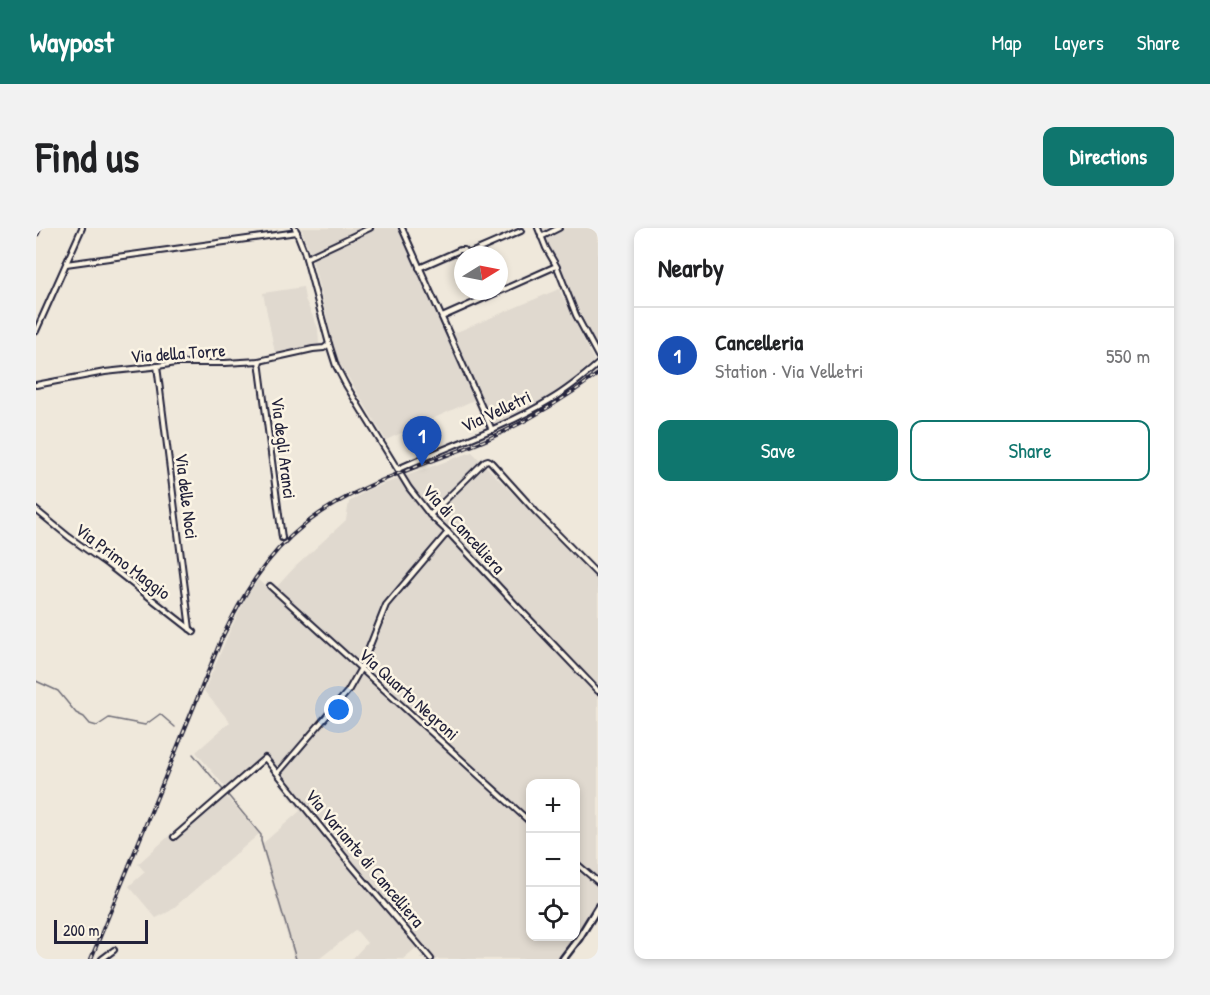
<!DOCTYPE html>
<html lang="en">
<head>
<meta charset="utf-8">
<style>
  body { margin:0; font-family:"Patrick Hand",sans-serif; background:#f2f2f2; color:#202124 }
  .controls { position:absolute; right:18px; bottom:18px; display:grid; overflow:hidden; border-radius:12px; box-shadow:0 3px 9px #0003 }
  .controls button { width:54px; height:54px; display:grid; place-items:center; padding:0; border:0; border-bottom:2px solid #e0e0e0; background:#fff; color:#202124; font:30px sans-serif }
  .compass { position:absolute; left:418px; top:18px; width:54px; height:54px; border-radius:50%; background:#fff; box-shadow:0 3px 9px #0003; rotate:80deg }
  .scale { position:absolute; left:18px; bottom:15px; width:94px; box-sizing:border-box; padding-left:6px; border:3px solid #22223b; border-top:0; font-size:16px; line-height:21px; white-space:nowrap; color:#22223b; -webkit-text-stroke:4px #fcf5e5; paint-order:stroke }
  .you { position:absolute; left:303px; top:482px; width:21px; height:21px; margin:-15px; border:4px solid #fff; border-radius:50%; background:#1a73e8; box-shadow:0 0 0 9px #1a73e833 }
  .badge { display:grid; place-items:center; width:39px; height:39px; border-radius:50%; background:#0f766e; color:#fff; font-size:20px; font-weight:700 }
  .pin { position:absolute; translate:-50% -50px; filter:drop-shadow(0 2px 3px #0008) }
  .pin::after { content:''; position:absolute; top:32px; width:21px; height:18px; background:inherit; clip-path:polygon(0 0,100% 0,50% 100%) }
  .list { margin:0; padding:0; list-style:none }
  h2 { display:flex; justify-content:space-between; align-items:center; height:78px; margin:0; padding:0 24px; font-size:26px }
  h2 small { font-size:20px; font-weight:400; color:#757577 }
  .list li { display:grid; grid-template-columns:39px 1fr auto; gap:18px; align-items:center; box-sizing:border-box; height:96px; padding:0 24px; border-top:2px solid #e0e0e0 }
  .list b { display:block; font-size:22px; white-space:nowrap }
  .list p { margin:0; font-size:20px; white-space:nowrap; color:#757577 }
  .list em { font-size:20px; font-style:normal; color:#757577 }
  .actions { display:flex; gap:12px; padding:18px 24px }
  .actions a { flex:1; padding:14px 0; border:2px solid #0f766e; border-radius:12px; text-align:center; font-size:21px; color:#0f766e }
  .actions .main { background:#0f766e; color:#fff }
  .icon { flex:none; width:33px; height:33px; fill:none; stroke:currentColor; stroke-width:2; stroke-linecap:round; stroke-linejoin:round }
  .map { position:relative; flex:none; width:562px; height:731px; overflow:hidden; border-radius:12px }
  header { display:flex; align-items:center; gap:36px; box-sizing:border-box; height:84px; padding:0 30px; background:#0f766e; color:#fff }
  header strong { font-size:28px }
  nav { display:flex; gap:33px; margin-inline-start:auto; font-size:21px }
  .intro { display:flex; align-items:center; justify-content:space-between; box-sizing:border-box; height:144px; padding:0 36px }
  h1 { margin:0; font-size:42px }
  .button { padding:15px 27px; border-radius:12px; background:#0f766e; color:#fff; font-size:21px; font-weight:700 }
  main { display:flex; gap:36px; padding:0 36px }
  aside { flex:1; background:#fff; border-radius:12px; box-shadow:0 3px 9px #0003 }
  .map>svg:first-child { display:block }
  .built { fill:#e0d9cf; fill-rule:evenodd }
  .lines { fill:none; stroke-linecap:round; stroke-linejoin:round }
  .stream { stroke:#716f79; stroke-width:1.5 }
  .minor-casing { stroke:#22223b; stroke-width:8 }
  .major-casing { stroke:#22223b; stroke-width:10 }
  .minor { stroke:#fcf5e5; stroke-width:4 }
  .major { stroke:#fcf5e5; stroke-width:5 }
  .rail-casing { stroke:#22223b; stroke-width:4 }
  .rail { stroke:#fcf5e5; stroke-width:1.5; stroke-dasharray:4.5; stroke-linecap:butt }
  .labels { text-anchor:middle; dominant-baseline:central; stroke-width:5; stroke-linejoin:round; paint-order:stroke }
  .street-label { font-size:18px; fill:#22223b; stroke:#fcf5e5 }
</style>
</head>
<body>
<header>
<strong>Waypost</strong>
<nav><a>Map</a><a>Layers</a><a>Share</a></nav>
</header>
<div class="intro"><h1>Find us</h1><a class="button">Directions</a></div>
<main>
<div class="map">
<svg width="562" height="731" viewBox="0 0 562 731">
  <rect width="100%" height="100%" fill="#efe8db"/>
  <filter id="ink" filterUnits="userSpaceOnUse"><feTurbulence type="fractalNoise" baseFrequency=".0167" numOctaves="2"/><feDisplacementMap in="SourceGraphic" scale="12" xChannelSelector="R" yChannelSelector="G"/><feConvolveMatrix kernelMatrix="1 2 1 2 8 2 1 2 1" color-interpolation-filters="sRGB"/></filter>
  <g filter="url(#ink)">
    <g class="built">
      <polygon points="265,0 362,0 408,102 438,172 350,212 301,131 276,30"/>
      <polygon points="504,0 562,0 562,122 530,55 522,32 513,22"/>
      <polygon points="267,59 269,71 282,100 283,117 239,125 227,65"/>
      <polygon points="523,61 558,133 522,164 497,179 455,198 416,106"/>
      <path d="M436,224l126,128v319l-22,38 -19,22h-137l4,-4 -8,-7 -13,11h-51l15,-16 -11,-13 -37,29h-25l-33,-114 39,-34 -39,-53 -35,30 -30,-36 34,-30 -26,-31 27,-63 16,-32 11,-16 14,12 22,-24 52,-48 3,-18 18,-12zM494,556h46v152h-46z"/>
      <polygon points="189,567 223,606 134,683 120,690 93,658 109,644 102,636 134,607 139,612"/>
    </g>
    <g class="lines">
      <g class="stream">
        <polyline points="0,453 22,463 40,485 48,489 54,496 61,498 73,490 109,497 124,486 139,499"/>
        <polyline points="157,526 187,562"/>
        <polyline points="191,566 225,607 225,613 260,731"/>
      </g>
      <g class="minor-casing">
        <g id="minor">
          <polyline points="259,0 268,23 293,116 300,138 310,157 373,260 394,287 412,304 480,377 562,463"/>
          <polyline points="366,0 456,202"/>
          <polyline points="502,0 510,20 521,39 540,87 562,128"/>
          <polyline points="0,5 2,0"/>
          <polyline points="505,9 523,0"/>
          <polyline points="270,30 334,0"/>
          <polyline points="30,36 261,4"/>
          <polyline points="383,40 424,22 428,22 432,26 485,3"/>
          <polyline points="406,89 518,39"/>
          <polyline points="0,103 46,0"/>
          <polyline points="223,133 246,310"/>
          <polyline points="121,138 154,401"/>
          <polyline points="0,157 69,144 116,139 140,135 189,135 223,133 277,121 288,120 293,116"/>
          <path d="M362,241c50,-23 104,-40 152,-69 17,-10 33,-23 48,-36"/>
          <polyline points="0,282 33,309 71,336 158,404"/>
          <polyline points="394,287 449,233 452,232 454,233 500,284 562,347"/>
          <polyline points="234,358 494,594"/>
          <polyline points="242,545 312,463 325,440 350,377 412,304"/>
          <polyline points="138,609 229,530 315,637 395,731"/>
          <polyline points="540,635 562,654"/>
          <polyline points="66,731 78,722"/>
        </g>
      </g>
      <g class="major-casing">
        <polyline id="major" points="527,731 543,710 562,679"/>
      </g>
      <use href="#minor" class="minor"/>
      <use href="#major" class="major"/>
      <g class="rail-casing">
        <path id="rail" d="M55,731l130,-319c20,-42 45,-85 82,-114 54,-44 122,-60 185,-87 40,-18 75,-39 110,-65"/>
      </g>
      <use href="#rail" class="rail"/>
    </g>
  </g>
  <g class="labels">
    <g class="street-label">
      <text transform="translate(142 125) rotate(-4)">Via della Torre</text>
      <text transform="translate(460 183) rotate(-25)">Via Velletri</text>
      <text transform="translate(248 220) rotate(83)">Via degli Aranci</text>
      <text transform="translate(151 268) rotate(83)">Via delle Noci</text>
      <text transform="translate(428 301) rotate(48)">Via di Cancelliera</text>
      <text transform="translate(87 333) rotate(37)">Via Primo Maggio</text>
      <text transform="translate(373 466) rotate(42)">Via Quarto Negroni</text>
      <text transform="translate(329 630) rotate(50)">Via Variante di Cancelliera</text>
    </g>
  </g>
</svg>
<div class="controls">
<button>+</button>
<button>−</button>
<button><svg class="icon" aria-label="locate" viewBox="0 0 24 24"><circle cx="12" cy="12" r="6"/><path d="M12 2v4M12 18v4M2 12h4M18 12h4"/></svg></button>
</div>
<svg class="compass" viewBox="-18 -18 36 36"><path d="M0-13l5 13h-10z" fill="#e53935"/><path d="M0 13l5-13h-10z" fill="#757577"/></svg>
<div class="scale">200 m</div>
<div class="you"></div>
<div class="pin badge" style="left:386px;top:238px;background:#1a4fb4">1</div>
</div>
<aside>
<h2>Nearby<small></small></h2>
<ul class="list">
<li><span class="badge" style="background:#1a4fb4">1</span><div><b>Cancelleria</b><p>Station · Via Velletri</p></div><em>550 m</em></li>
</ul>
<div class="actions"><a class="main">Save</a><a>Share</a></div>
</aside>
</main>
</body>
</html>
